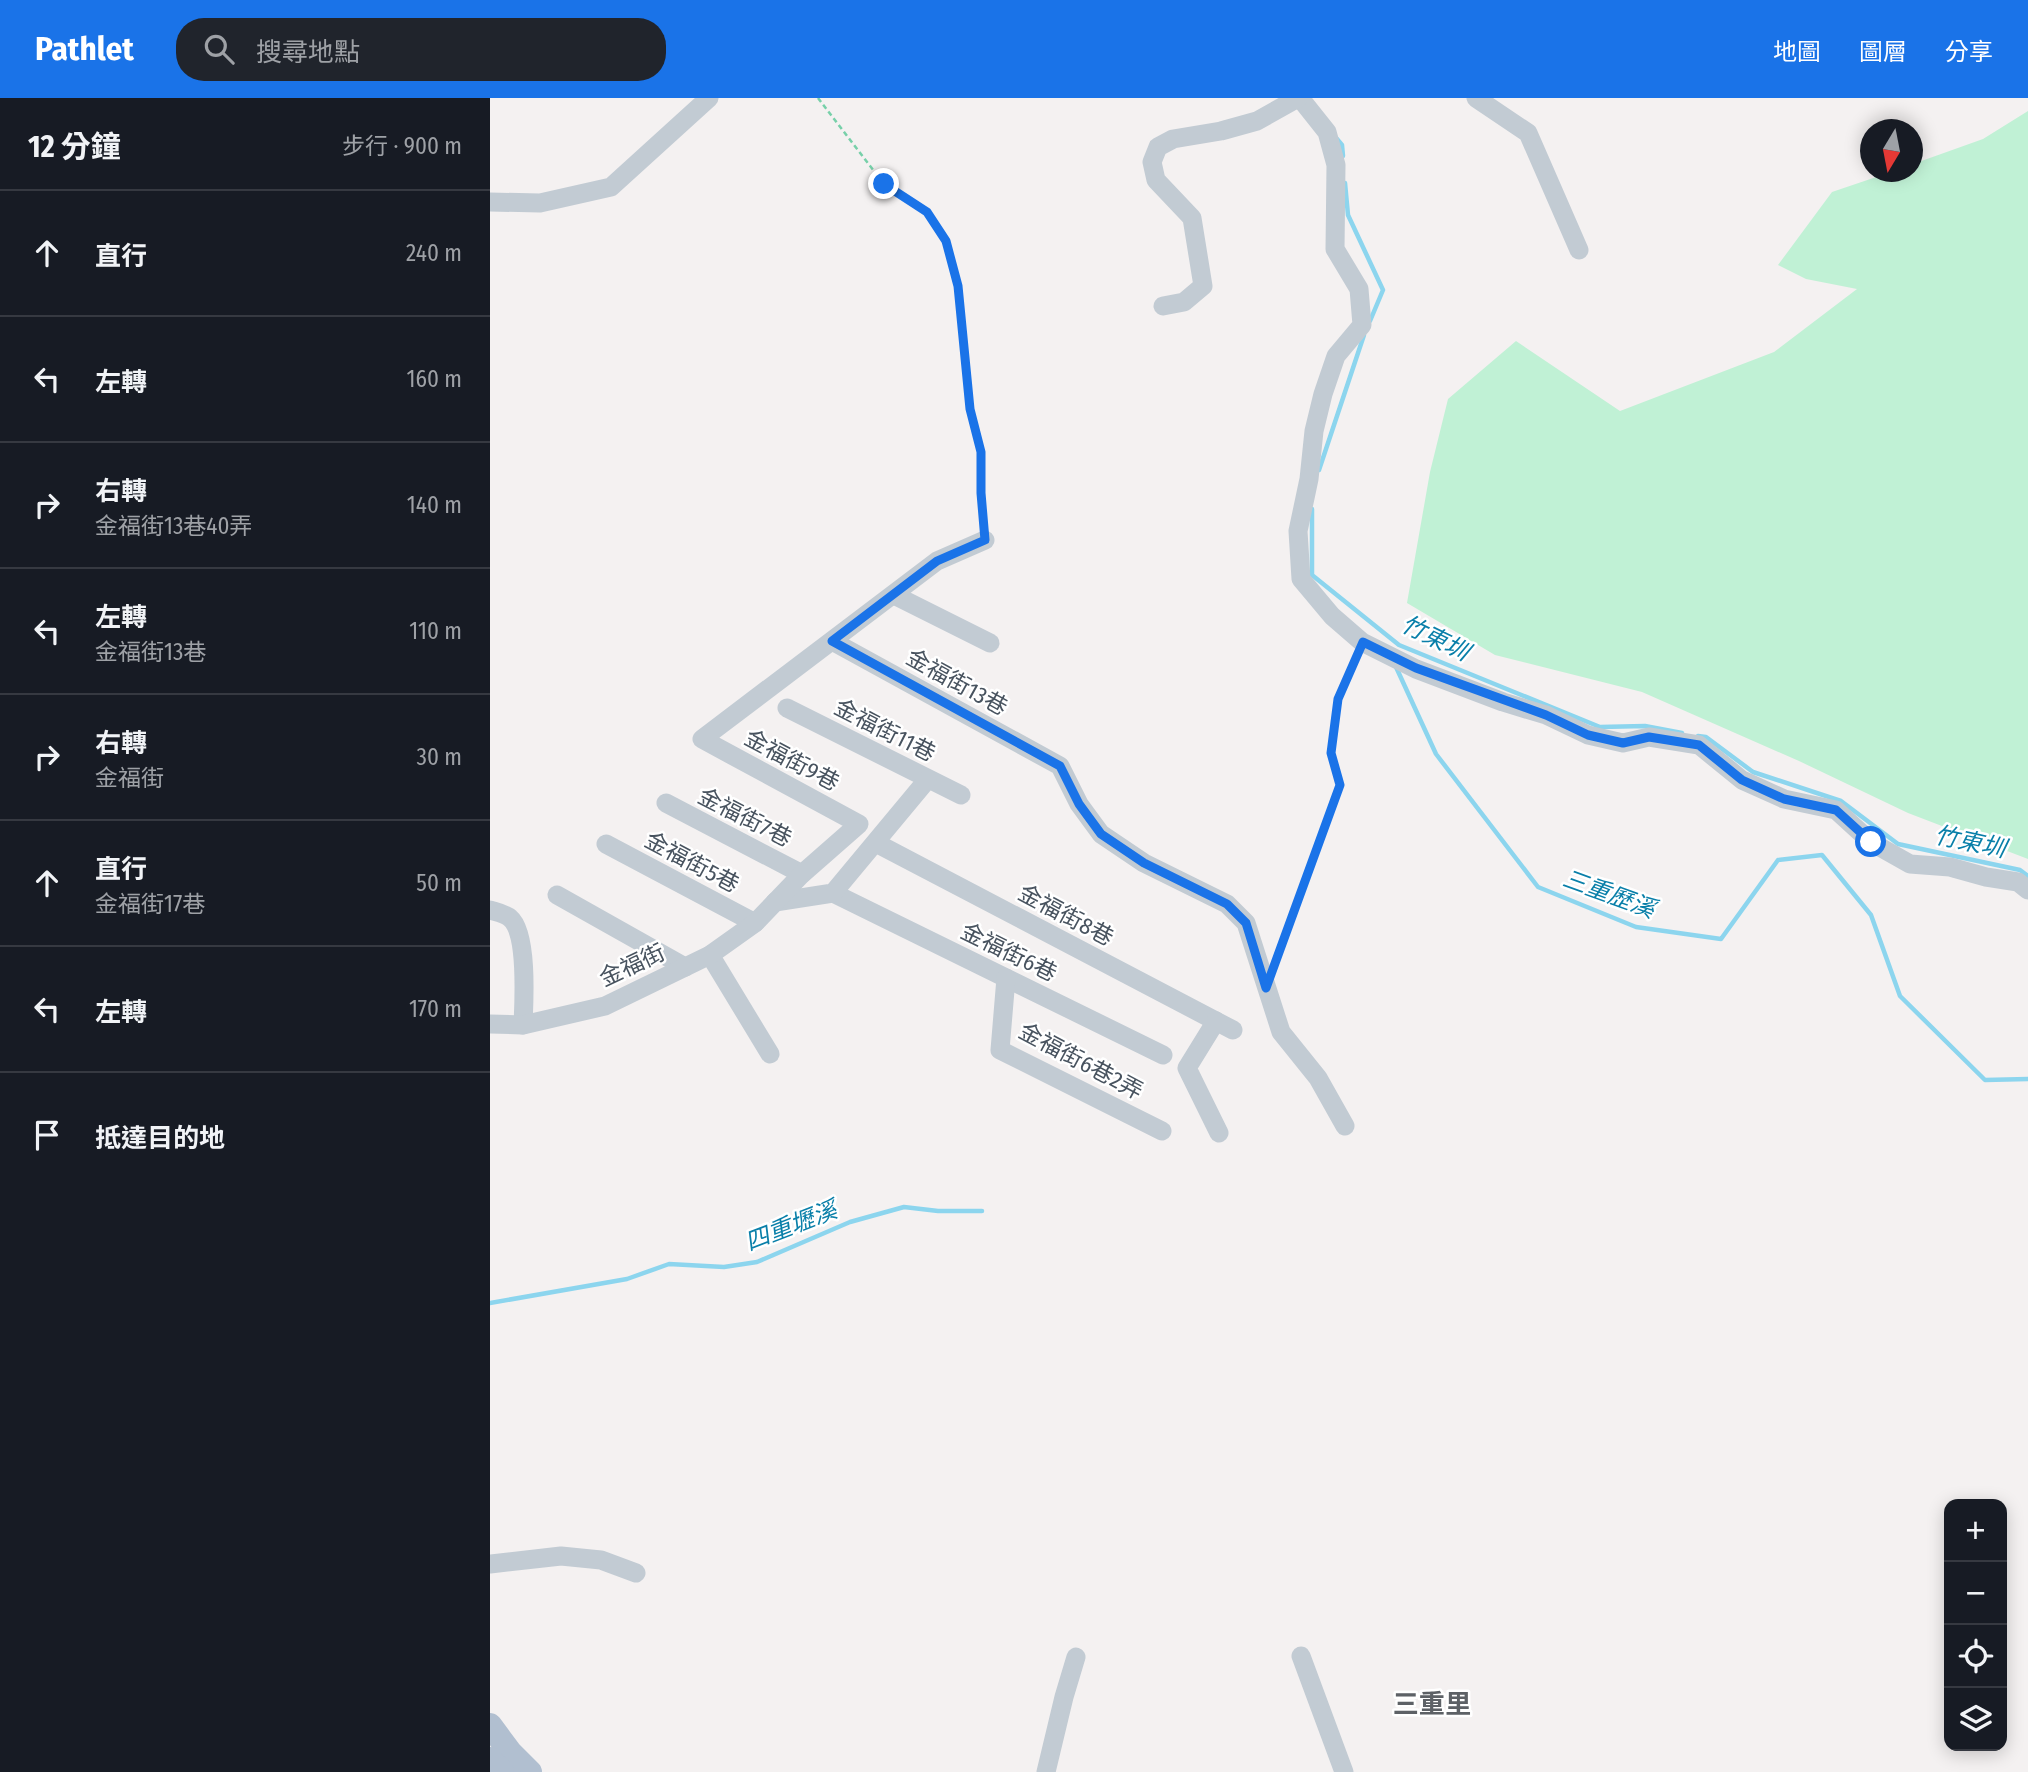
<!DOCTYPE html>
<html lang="zh-TW">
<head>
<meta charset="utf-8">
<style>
  body { margin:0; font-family:"Fira Sans Condensed","Noto Sans TC",sans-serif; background:#20242c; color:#f1f3f6 }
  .controls { position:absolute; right:21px; bottom:21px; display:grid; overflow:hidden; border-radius:14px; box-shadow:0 4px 18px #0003 }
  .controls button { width:63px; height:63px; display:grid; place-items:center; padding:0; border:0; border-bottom:2px solid #363941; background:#171b24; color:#f1f3f6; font:35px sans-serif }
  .compass { position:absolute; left:1370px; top:21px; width:63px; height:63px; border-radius:50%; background:#171b24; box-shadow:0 4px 18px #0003; rotate:190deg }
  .stop { position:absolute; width:21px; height:21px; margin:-16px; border:5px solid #1a73e8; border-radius:50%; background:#fff }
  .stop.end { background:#1a73e8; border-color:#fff; box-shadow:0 2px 7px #0008 }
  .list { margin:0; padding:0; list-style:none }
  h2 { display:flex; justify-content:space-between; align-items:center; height:91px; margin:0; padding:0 28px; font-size:30px }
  h2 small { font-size:23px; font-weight:400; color:#9ea1a6 }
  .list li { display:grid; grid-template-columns:46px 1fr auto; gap:21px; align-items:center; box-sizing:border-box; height:126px; padding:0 28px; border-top:2px solid #363941 }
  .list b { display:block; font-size:26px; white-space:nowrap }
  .list p { margin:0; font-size:23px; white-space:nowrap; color:#9ea1a6 }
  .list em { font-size:23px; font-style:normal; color:#9ea1a6 }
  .icon { flex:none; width:38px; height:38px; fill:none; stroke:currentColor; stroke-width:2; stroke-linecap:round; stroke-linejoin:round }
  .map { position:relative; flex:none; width:1538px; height:1674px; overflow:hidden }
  header { display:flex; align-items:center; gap:42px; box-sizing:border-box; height:98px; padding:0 35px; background:#1a73e8; color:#fff }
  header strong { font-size:33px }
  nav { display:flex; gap:38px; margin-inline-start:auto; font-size:24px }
  .search { width:490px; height:63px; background:#20242c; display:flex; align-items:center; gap:18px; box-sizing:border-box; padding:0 24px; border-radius:28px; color:#9ea1a6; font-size:26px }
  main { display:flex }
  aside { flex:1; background:#171b24 }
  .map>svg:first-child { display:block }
  .green { fill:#c0f1d5 }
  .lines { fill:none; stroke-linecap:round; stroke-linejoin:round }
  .stream { stroke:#8cd5ee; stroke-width:4.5 }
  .path { stroke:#77d0a9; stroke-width:2.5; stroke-dasharray:5 3.5; stroke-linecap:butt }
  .minor { stroke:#c2cbd3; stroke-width:19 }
  .major { stroke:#b1bfd0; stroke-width:24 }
  .route { stroke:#1a73e8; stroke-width:9 }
  .labels { text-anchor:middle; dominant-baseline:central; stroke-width:5; stroke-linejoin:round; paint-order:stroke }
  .street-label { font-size:23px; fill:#48535f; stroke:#fff }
  .water-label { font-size:24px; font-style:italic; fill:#097fa9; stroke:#fff }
  .quarter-label { font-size:26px; font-weight:bold; fill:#5d6166; stroke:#fff }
</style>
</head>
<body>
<header>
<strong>Pathlet</strong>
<div class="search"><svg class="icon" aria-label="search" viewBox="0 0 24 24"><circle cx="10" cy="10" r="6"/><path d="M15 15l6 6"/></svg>搜尋地點</div>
<nav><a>地圖</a><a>圖層</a><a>分享</a></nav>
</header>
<main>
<aside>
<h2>12 分鐘<small>步行 · 900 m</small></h2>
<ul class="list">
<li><svg class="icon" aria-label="ahead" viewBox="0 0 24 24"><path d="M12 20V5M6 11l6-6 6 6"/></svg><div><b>直行</b></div><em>240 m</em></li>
<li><svg class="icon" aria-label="left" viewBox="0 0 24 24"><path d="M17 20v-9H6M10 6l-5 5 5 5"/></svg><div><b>左轉</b></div><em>160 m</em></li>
<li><svg class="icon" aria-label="right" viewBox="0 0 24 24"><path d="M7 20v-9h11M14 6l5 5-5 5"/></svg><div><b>右轉</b><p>金福街13巷40弄</p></div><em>140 m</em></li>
<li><svg class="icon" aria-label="left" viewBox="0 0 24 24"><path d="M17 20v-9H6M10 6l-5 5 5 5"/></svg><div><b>左轉</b><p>金福街13巷</p></div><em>110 m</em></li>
<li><svg class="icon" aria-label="right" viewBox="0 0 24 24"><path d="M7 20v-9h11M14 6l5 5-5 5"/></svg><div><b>右轉</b><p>金福街</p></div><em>30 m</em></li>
<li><svg class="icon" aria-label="ahead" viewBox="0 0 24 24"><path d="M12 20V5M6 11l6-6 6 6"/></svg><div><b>直行</b><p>金福街17巷</p></div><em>50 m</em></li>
<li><svg class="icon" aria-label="left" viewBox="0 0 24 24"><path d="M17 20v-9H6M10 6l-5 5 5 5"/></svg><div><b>左轉</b></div><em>170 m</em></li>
<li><svg class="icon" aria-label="arrive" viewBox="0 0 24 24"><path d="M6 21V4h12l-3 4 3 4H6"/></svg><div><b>抵達目的地</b></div></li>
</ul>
</aside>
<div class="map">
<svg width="1538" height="1674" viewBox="0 0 1538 1674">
  <rect width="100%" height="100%" fill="#f4f1f1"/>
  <polygon class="green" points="1538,13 1538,761 1418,715 1309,663 1152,594 1005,557 917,505 940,374 958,301 1026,243 1130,313 1284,254 1367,191 1316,181 1288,167 1342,94 1401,74 1422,74 1423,66 1493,41"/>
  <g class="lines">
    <g class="stream">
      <polyline points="847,41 852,47 853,58"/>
      <polyline points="855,85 858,117 893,192 880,223"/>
      <polyline points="829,372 874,237"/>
      <polyline points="822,411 822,477 909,547 1110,629 1155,628 1192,635"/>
      <polyline points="906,569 946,656 1048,789 1146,829 1231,841 1288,762 1332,757 1381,817 1410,898 1495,982 1538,981"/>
      <polyline points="1208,638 1216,639 1263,674 1351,703 1408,746 1530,772 1538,778"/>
      <polyline points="0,1205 137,1181 179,1166 234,1169 267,1164 360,1124 414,1109 448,1113 492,1113"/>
    </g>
    <g class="path">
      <polyline points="328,0 394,86 437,114 456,143 469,188 480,311 491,354 493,425"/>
      <polyline points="786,861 850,687 841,655 848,601 866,558"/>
    </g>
    <g class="minor">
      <polyline points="810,0 837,34 846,67 845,151 869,191 872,227 846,258 833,296 824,333 819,381 808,433 811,481 842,518 872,544 926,571 1013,604 1056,617 1098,637 1133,645 1159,639 1209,647 1252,682 1294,701 1346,712 1381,744 1420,766 1460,769 1496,779 1528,784 1538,792"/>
      <polyline points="986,0 1038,35 1089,152"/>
      <polyline points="0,104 50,105 121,89 219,0"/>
      <polyline points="673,208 694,204 713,188 702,120 666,82 662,64 668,49 683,41 731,33 767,23 808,0"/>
      <polyline points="404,497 500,545"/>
      <polyline points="342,543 570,668 589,706 611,736 654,765 737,806 756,825 791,934 828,980 855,1028"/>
      <polyline points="297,610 471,697"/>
      <polyline points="176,705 312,776"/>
      <polyline points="386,745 743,932"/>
      <polyline points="116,746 265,825"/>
      <polyline points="343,795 673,957"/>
      <polyline points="67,797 195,869"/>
      <polyline points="285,804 343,795 437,682"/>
      <path d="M0,812c6,2 16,4 20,8 18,15 14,85 13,107"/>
      <polyline points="220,857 280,956"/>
      <polyline points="516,880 510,952 672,1033"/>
      <polyline points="726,923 697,970 729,1035"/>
      <polyline points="0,926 33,927 115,908 220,857 265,825 312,776 369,726 212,641 447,463 495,442"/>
      <polyline points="0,1466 71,1458 111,1462 146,1475"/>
      <polyline points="811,1558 854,1674"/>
      <polyline points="556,1674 574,1599 586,1559"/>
    </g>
    <g class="major">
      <polyline points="0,1627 20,1654 40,1674"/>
      <polyline points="0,1661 12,1674"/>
    </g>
  </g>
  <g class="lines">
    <polyline class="route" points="394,86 437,114 456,143 468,188 480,311 491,354 491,395 495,442 447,463 342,543 570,668 589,706 611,736 654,765 737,806 756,825 776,890 850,687 841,655 848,601 873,544 926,570 1056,617 1098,637 1133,645 1159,639 1209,647 1252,682 1294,701 1346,712 1381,744"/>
  </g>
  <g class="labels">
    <g class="street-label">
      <text transform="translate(467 584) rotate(29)">金福街13巷</text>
      <text transform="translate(395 632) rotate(27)">金福街11巷</text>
      <text transform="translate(302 662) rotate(28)">金福街9巷</text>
      <text transform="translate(255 719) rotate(27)">金福街7巷</text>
      <text transform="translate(202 764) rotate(28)">金福街5巷</text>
      <text transform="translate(576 817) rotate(28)">金福街8巷</text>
      <text transform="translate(519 854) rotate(26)">金福街6巷</text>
      <text transform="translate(142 867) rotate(-25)">金福街</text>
      <text transform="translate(591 963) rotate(28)">金福街6巷2弄</text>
    </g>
    <g class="water-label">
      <text transform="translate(945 540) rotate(26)">竹東圳</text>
      <text transform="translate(1480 744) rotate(12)">竹東圳</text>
      <text transform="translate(1119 796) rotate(20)">三重歷溪</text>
      <text transform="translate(301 1128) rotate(-21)">四重壢溪</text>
    </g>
    <g class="quarter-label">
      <text x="942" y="1606">三重里</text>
    </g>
  </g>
</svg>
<div class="controls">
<button>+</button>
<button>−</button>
<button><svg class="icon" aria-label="locate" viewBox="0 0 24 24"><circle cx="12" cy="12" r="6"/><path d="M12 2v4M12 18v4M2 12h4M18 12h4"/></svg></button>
<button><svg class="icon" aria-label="layers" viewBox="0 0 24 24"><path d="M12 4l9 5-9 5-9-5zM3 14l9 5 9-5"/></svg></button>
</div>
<svg class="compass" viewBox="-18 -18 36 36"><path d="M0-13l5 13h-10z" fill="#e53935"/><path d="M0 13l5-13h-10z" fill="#9ea1a6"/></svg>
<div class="stop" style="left:1381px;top:744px"></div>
<div class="stop end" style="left:394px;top:86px"></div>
</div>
</main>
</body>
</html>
